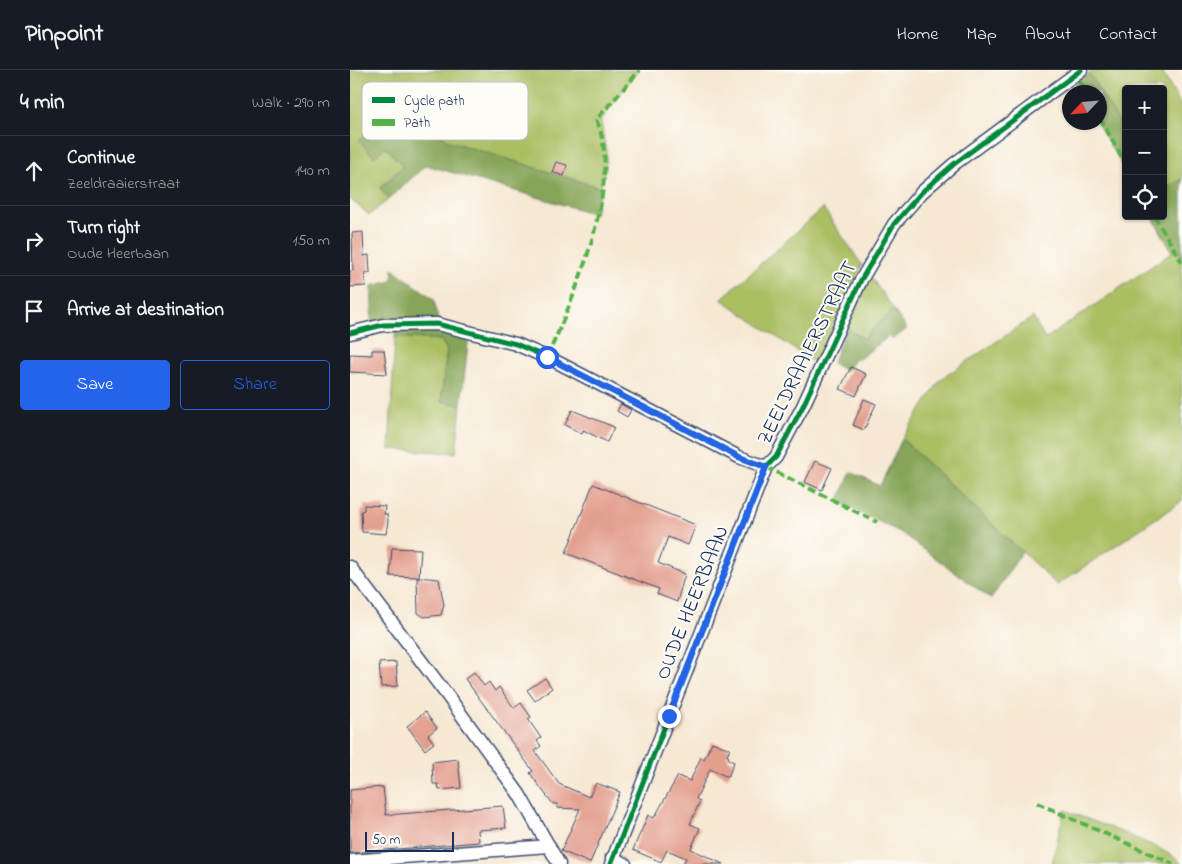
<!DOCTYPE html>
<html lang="en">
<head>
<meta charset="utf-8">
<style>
  body { margin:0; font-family:"Indie Flower",sans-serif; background:#20242c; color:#f1f3f6 }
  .controls { position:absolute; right:15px; top:15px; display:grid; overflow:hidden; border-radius:5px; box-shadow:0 1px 4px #0004 }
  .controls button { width:45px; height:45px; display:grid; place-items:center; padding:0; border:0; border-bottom:1px solid #363941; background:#171b24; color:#f1f3f6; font:25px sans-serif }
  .compass { position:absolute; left:712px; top:15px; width:45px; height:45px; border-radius:50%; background:#171b24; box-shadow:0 1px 4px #0004; rotate:244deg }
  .scale { position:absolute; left:15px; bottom:12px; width:89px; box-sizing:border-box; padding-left:5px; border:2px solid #1b2f5e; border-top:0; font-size:14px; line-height:18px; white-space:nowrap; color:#1b2f5e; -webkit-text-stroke:4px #fdfcf7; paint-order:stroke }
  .stop { position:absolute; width:15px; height:15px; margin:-11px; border:4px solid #2563eb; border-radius:50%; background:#fff }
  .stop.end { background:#2563eb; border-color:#fff; box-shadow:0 1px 5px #0008 }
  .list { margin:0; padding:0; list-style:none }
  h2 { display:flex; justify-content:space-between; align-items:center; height:65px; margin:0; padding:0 20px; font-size:21px }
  h2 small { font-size:16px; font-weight:400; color:#9ea1a6 }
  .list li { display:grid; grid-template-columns:32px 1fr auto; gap:15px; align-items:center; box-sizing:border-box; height:70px; padding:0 20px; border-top:1px solid #363941 }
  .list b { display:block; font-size:19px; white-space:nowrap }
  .list p { margin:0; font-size:16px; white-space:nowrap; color:#9ea1a6 }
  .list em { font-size:16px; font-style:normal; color:#9ea1a6 }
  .actions { display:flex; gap:10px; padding:15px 20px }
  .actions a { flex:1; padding:11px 0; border:1px solid #2563eb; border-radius:5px; text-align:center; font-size:18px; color:#2563eb }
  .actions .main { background:#2563eb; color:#fff }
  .icon { flex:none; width:28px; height:28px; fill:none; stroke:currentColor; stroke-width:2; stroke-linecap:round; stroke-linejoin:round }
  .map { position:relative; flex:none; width:832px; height:794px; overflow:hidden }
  header { display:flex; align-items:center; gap:30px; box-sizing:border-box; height:70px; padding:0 25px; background:#171b24; border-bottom:1px solid #363941 }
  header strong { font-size:24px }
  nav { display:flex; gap:28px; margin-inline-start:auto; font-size:18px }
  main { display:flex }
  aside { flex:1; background:#171b24 }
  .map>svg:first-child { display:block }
  .green { fill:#aabe62; stroke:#627660 }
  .forest { fill:#87a558; stroke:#516a5b }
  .building { fill:#e39f8e }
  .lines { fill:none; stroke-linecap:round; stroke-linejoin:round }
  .street-casing { stroke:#3c4b6f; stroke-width:15 }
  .street { stroke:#fff; stroke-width:12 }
  .quiet { stroke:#55b248; stroke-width:4; stroke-dasharray:8 4; stroke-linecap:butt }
  .cycleway-casing { stroke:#fdfcf7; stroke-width:8 }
  .cycleway { stroke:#00873e; stroke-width:5 }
  .route { stroke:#2563eb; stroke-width:6 }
  .labels { text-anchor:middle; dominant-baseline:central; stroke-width:4; stroke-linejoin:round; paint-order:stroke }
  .street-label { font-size:21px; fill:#1b2f5e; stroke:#fdfcf7 }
  .key { fill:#fdfcf7; stroke:#b9bec9; stroke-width:1 }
  .key-label { font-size:14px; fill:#1b2f5e }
</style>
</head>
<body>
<header>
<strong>Pinpoint</strong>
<nav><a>Home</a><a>Map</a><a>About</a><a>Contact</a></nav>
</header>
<main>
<aside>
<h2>4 min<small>Walk · 290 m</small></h2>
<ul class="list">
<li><svg class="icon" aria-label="ahead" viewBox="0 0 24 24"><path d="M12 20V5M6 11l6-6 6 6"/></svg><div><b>Continue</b><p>Zeeldraaierstraat</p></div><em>140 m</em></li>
<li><svg class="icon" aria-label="right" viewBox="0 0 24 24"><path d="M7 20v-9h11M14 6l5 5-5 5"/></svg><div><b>Turn right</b><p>Oude Heerbaan</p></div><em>150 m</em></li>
<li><svg class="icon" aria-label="arrive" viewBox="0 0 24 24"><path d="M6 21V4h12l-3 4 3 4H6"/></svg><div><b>Arrive at destination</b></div></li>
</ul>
<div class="actions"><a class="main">Save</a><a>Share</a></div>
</aside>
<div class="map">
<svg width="832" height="794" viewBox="0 0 832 794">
  <rect width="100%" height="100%" fill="#fdfcf7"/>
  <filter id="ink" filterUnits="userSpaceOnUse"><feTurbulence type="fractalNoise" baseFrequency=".02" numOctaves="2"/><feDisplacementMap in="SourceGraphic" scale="10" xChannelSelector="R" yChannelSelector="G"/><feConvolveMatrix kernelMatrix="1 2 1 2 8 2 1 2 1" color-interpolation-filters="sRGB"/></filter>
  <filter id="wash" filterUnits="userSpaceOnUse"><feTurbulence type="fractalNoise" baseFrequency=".0096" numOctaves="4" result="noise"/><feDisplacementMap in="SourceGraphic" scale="20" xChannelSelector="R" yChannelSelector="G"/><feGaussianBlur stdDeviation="1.12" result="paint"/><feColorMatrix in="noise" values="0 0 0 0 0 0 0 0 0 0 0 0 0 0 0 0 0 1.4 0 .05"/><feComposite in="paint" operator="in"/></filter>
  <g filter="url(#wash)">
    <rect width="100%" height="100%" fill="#f6e8d2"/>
    <g class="green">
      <path d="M0,0h288l-37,51 6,36 -6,31 -153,-47 -52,-53 -31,30c14,16 24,33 38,48l-23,22 9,11 -20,16 -19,-16z"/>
      <polygon points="744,0 811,0 832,37 832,109 813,120 813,19 776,19 776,64 739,3"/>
      <polygon points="473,138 512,195 466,294 371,229"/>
      <polygon points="827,179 832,188 832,431 707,515 552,369 591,309 683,247 695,269"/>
      <polygon points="521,207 543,239 513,269 497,258"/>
      <polygon points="45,267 91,270 97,280 91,331 111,335 106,383 39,379"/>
      <path d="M714,740c22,9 107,38 118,54h-130z"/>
    </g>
    <g class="forest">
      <polygon points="739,3 776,64 776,102 747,53 750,52 750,22 729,22 724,14"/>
      <polygon points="46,18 98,71 251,118 245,144 76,95 39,129 30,118 53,96 35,77 24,87 9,70 23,57 15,49"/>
      <polygon points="832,109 832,188 827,179 822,182 802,146 813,146 813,120"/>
      <polygon points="43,199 84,229 88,250 21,254 22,216 42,211"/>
      <polygon points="543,239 557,259 541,270 539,266 509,289 505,288 496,301 482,293 497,258 514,269"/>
      <polygon points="45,259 92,261 119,265 111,335 91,331 97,280 91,270 45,267"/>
      <polygon points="552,369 672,482 641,529 550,462 488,432 501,402 530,416"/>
    </g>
    <g id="blocks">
      <g class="building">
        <polygon points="206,92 217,95 214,106 202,102"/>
        <polygon points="13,162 14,186 19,185 20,203 15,203 16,216 0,217 0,201 3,201 2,163"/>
        <polygon points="22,280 34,280 37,304 0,302 0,284 22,285"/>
        <polygon points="501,297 516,304 506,326 490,319"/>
        <polygon points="514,329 526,334 514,360 503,355"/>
        <polygon points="271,334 281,340 277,347 267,341"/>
        <polygon points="222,340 264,357 257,372 233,360 232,364 215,355"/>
        <polygon points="465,391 482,398 472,420 455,412"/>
        <polygon points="243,414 346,455 338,475 318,467 308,493 335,504 327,532 307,524 309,519 216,483"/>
        <polygon points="14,435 35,436 34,444 37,444 38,451 36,464 12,462 11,441 14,440"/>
        <polygon points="42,478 71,479 69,507 40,506"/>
        <polygon points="67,507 89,509 94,535 91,545 74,547 68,543"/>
        <polygon points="46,592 48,616 31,617 29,593"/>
        <polygon points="124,602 134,616 139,612 145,621 149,617 164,638 171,633 181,647 178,649 191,668 187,671 191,676 185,681 209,714 239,727 246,713 270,722 240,793 211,781 230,739 207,738 207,734 203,734 190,717 180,703 183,701 115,609"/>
        <polygon points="195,608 202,618 185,631 177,620"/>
        <polygon points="75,642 87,658 78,665 84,673 75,680 57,656"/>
        <polygon points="362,672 380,679 377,686 379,687 378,689 384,692 378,707 360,699 346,729 350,731 340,754 350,758 341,779 373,794 333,794 336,788 317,780 311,792 283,780 298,745 304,748 328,706 340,711 351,687 354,689"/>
        <polygon points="108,689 111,718 89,720 88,714 83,714 82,692"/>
        <polygon points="33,717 36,745 153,736 156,758 128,760 129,772 0,783 0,720"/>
      </g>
    </g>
  </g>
  <g filter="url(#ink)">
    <use href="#blocks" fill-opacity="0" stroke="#3c4b6f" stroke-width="1"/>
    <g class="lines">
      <g class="street-casing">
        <g id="street">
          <polyline points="0,263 33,255 87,254 166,274 205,291 389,387 416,397"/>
          <polyline points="0,497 97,625 169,724 209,794"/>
          <polyline points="262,788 275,794"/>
          <polyline points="0,791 199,776"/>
          <polyline points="261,794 416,397 426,387 453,336 511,210 544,154 572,122 604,94 731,0"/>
        </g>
      </g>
      <use href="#street" class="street"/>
      <g class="quiet">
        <polyline points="723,1 736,22"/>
        <polyline points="750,48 776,95"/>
        <polyline points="804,146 832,192"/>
        <path d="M197,287c26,-56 78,-179 49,-237l44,-50"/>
        <polyline points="416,397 527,452"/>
        <polyline points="687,733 823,794"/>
      </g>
      <g class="cycleway-casing">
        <g id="cycleway">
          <polyline points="0,263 33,255 87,254 166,274 205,291 389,387 416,397"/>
          <polyline points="261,794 416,397 426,387 453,336 511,210 544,154 572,122 604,94 731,0"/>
        </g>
      </g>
      <use href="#cycleway" class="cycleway"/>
    </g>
  </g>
  <g class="lines" filter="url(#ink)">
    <polyline class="route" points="197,287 389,387 416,397 319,646"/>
  </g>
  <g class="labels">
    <g class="street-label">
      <text transform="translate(458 283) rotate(-64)">ZEELDRAAIERSTRAAT</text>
      <text transform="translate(343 533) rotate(-68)">OUDE HEERBAAN</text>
    </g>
  </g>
  <rect x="12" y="12" width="166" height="58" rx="8" class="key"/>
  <rect x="22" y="27" width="23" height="6" fill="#00873e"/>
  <rect x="22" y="49" width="23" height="7" fill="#55b248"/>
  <g class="key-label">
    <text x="54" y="35">Cycle path</text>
    <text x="54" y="57">Path</text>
  </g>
</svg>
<div class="controls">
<button>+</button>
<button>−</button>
<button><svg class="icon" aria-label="locate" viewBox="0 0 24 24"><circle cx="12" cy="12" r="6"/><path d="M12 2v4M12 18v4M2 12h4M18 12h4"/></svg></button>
</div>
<svg class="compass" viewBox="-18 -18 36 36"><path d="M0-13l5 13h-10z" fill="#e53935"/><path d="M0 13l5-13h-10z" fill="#9ea1a6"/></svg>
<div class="scale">50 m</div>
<div class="stop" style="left:197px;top:287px"></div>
<div class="stop end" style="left:319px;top:646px"></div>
</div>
</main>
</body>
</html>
